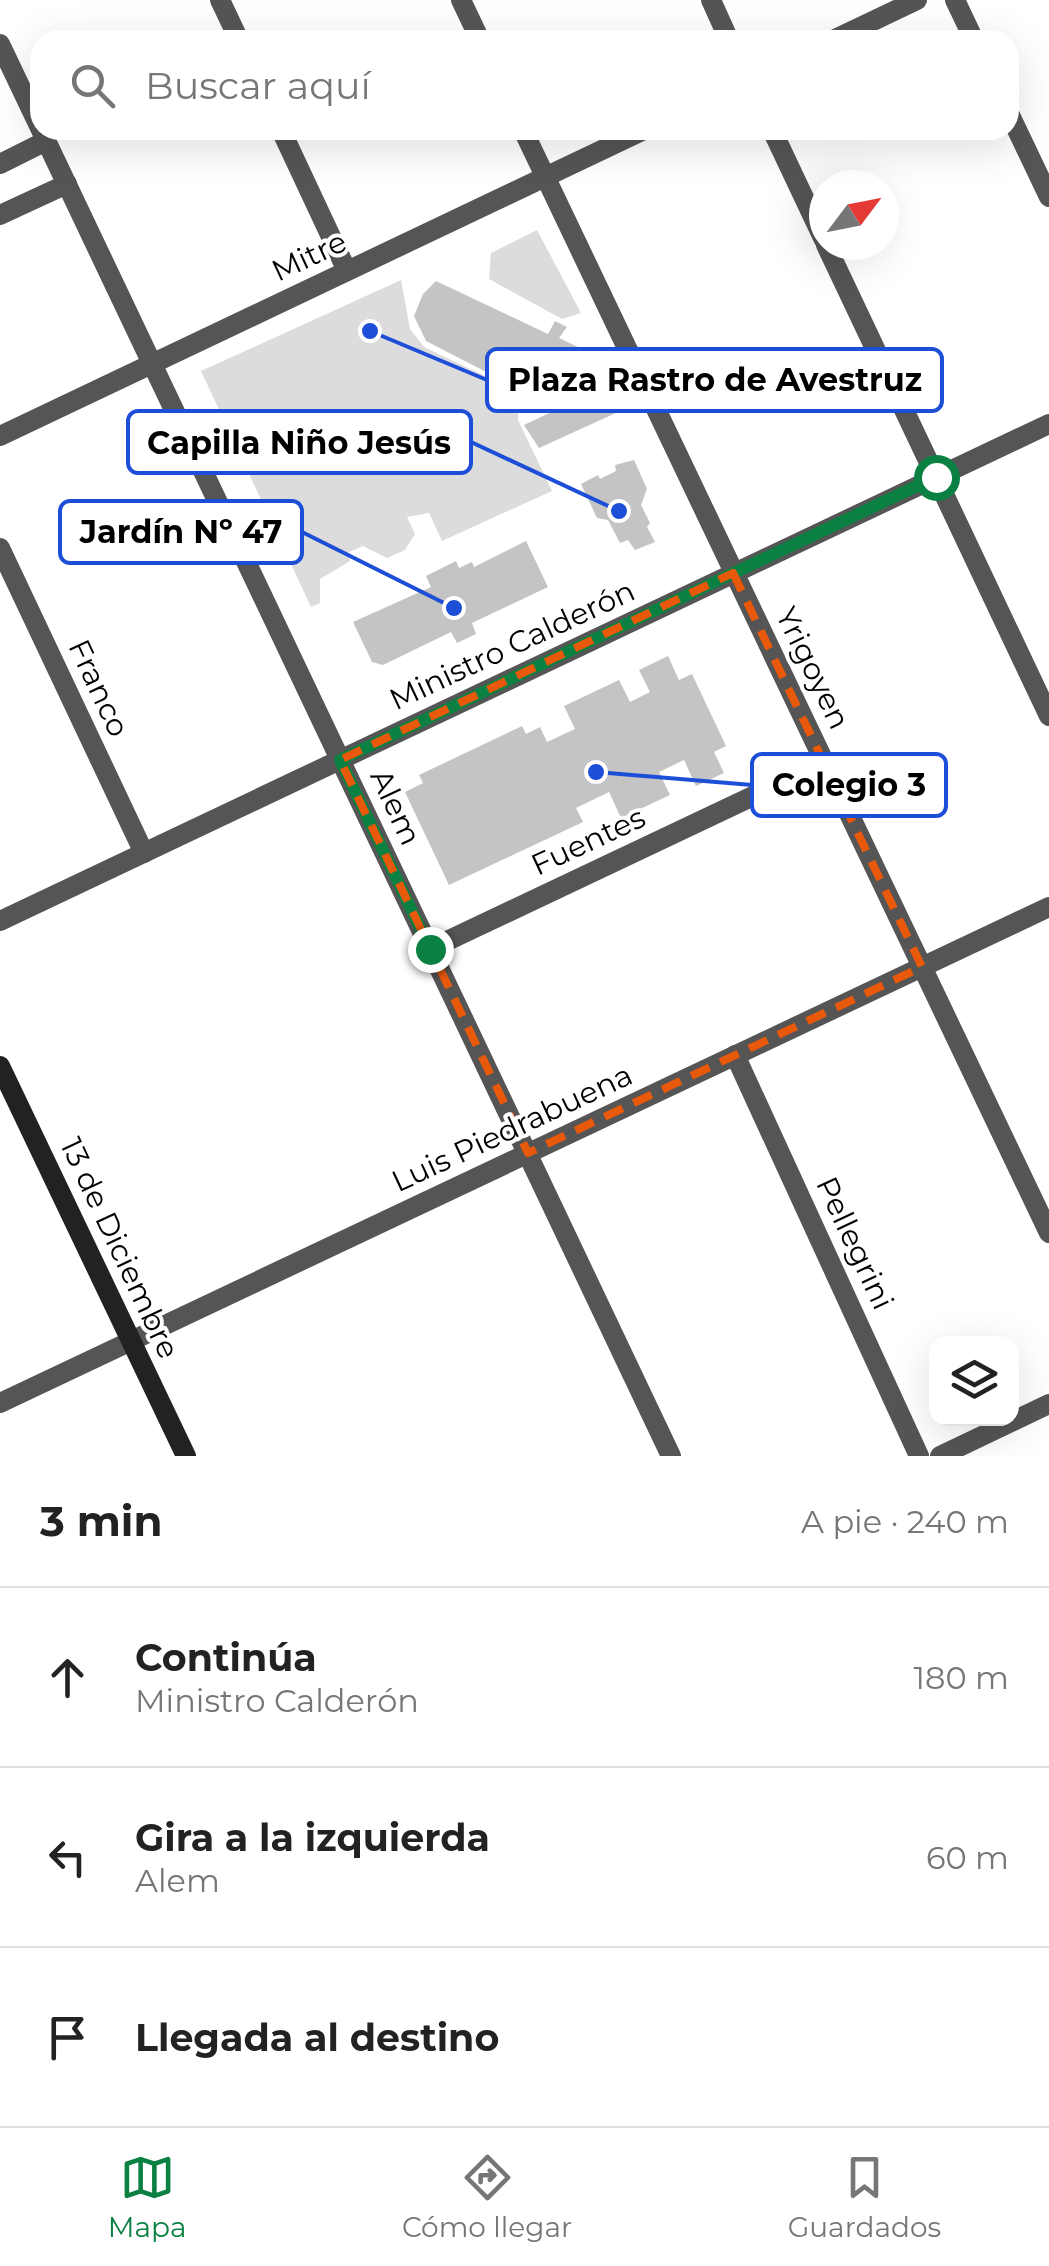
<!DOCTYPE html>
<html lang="es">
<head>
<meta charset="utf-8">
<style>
  body { margin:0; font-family:Montserrat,sans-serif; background:#f2f2f2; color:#222 }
  .controls { position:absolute; right:30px; bottom:30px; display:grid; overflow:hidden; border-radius:20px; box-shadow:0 10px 40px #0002 }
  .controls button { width:90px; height:90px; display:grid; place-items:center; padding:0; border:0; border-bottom:2px solid #e0e0e0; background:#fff; color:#222; font:50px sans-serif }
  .compass { position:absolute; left:809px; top:170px; width:90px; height:90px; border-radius:50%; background:#fff; box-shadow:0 10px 40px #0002; rotate:58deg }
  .stop { position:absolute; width:30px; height:30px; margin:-22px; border:8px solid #0b8043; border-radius:50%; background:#fff }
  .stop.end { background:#0b8043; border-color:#fff; box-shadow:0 2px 10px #0008 }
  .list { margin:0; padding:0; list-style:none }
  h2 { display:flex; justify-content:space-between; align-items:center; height:130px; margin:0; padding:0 40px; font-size:42px }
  h2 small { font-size:32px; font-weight:400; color:#767676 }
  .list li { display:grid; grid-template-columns:65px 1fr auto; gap:30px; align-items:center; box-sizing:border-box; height:180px; padding:0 40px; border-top:2px solid #e0e0e0 }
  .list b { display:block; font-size:38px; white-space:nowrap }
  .list p { margin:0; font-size:32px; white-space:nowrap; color:#767676 }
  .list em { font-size:32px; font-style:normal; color:#767676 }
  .icon { flex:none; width:55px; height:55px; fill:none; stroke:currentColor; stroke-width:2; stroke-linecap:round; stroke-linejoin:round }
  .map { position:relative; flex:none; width:1049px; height:1456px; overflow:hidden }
  .search { position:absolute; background:#fff; box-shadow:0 10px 40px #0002; left:30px; right:30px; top:30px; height:110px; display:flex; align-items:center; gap:25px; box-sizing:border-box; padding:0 35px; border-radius:30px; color:#767676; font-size:38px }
  .sheet { height:670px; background:#fff }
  nav { display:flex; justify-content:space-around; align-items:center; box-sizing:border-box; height:140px; border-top:2px solid #e0e0e0; background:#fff; font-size:28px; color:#767676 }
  nav a { display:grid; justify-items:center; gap:5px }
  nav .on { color:#0b8043 }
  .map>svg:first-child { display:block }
  .green { fill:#dcdcdc }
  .building { fill:#c4c4c4 }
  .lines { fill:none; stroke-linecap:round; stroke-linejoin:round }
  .street { stroke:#555; stroke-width:20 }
  .secondary { stroke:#222; stroke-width:20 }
  .route { stroke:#0b8043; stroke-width:12 }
  .marked { fill:none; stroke:#e8590c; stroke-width:8; stroke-dasharray:20 12; stroke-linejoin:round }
  .labels { text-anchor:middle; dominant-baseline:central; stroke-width:8; stroke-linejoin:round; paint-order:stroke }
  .street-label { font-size:30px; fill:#000; stroke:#fff }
  .leader { fill:none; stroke:#1d4ed8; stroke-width:4 }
  .callout-dot { fill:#1d4ed8; stroke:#fff; stroke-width:4 }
  .callout { fill:#fff; stroke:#1d4ed8; stroke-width:4 }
  .callout-label { font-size:32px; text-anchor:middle; font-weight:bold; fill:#000 }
</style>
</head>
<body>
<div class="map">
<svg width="1049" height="1456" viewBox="0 0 1049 1456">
  <rect width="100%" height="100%" fill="#fff"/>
  <g class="green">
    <polygon points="537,230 581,313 562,319 489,279 491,253"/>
    <polygon points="401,280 410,329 424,347 519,392 518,420 552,491 442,541 429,513 407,517 415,534 405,550 387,558 363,546 349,552 350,561 320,579 320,603 311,607 201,371"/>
  </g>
  <g class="building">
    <polygon points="436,281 548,334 555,321 567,327 559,338 580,348 562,385 531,395 426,341 414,316 423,294"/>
    <polygon points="615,382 629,407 539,448 524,425"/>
    <polygon points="634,460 647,489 641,505 650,523 647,527 655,542 635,550 628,540 620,543 608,520 597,518 581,484 598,475 600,479 616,471 615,465"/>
    <polygon points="526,541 548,587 472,623 476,634 457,643 451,632 383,665 372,662 353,622 431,587 426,576 456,561 459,568 472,562 474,567"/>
    <polygon points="668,656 679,680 692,674 726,746 714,752 724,773 696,786 684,760 659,772 670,795 621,818 609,792 576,808 583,822 449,885 405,792 423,783 419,775 522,726 526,734 540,727 547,742 575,729 564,706 619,680 630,702 650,692 639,670"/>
  </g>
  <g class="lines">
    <g class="street">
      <polyline points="220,0 239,40"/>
      <polyline points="461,0 480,40"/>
      <polyline points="711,0 729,40"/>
      <polyline points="955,0 974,40"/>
      <polyline points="833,40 917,0"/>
      <polyline points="0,44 40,128"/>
      <polyline points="1009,113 1049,197"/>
      <polyline points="41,130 671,1456"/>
      <polyline points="281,130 347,271"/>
      <polyline points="523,130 1049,1233"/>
      <polyline points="772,130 824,240"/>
      <polyline points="0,164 46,141"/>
      <polyline points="0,215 67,184"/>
      <polyline points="826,245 1049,716"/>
      <polyline points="0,436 644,130"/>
      <polyline points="0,548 144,853"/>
      <polyline points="0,921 1049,424"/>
      <polyline points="430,949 825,762"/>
      <polyline points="735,1055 919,1456"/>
      <polyline points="0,1403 1049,907"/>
      <polyline points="940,1456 1049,1404"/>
    </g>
    <polyline class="secondary" points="0,1066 186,1456"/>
  </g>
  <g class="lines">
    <polyline class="route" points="430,949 340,760 936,477"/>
  </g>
  <path class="marked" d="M733,573l189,394 -394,186 -188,-393z"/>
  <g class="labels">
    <g class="street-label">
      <text transform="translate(309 256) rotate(-25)">Mitre</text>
      <text transform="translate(512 645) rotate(-25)">Ministro Calderón</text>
      <text transform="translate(813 668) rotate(64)">Yrigoyen</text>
      <text transform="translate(99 688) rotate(65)">Franco</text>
      <text transform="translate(396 807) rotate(65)">Alem</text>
      <text transform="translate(588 841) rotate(-25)">Fuentes</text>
      <text transform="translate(512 1128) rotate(-25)">Luis Piedrabuena</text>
      <text transform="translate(855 1243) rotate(65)">Pellegrini</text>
      <text transform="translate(120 1248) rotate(65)">13 de Diciembre</text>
    </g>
  </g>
  <path class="leader" d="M370 331L487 380M619 511L471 442M454 608L302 532M596 772L752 785"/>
  <g class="callout-dot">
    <circle cx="370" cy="331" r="10"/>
    <circle cx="619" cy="511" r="10"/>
    <circle cx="454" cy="608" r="10"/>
    <circle cx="596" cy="772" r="10"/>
  </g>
  <g class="callout">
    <rect x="487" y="349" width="455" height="62" rx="10"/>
    <rect x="128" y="411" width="343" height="62" rx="10"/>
    <rect x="60" y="501" width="242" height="62" rx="10"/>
    <rect x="752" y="754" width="194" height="62" rx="10"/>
  </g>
  <g class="callout-label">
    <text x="715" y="391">Plaza Rastro de Avestruz</text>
    <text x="299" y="454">Capilla Niño Jesús</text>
    <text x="181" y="543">Jardín Nº 47</text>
    <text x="849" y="796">Colegio 3</text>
  </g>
</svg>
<div class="controls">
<button><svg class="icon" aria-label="layers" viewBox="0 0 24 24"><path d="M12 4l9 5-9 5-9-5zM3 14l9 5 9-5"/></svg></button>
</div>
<svg class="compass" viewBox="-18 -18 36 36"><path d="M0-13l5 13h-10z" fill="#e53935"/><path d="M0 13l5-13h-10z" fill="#767676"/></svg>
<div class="stop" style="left:936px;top:477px"></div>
<div class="stop end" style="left:430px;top:949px"></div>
<div class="search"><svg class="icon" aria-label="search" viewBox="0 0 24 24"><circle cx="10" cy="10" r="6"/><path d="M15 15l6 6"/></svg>Buscar aquí</div>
</div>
<section class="sheet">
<h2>3 min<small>A pie · 240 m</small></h2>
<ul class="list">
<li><svg class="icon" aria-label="ahead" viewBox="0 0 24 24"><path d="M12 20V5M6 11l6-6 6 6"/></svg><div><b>Continúa</b><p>Ministro Calderón</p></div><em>180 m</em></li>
<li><svg class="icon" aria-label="left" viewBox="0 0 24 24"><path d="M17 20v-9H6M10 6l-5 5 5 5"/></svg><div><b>Gira a la izquierda</b><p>Alem</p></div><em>60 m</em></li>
<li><svg class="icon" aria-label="arrive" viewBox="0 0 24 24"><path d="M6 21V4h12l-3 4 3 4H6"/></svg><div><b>Llegada al destino</b></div></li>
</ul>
</section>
<nav>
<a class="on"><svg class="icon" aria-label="map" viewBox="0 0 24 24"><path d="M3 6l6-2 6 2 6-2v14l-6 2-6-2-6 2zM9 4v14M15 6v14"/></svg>Mapa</a>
<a><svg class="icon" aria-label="directions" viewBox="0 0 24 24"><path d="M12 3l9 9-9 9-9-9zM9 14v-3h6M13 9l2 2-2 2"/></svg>Cómo llegar</a>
<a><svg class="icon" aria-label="saved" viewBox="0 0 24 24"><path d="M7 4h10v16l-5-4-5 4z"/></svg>Guardados</a>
</nav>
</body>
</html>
